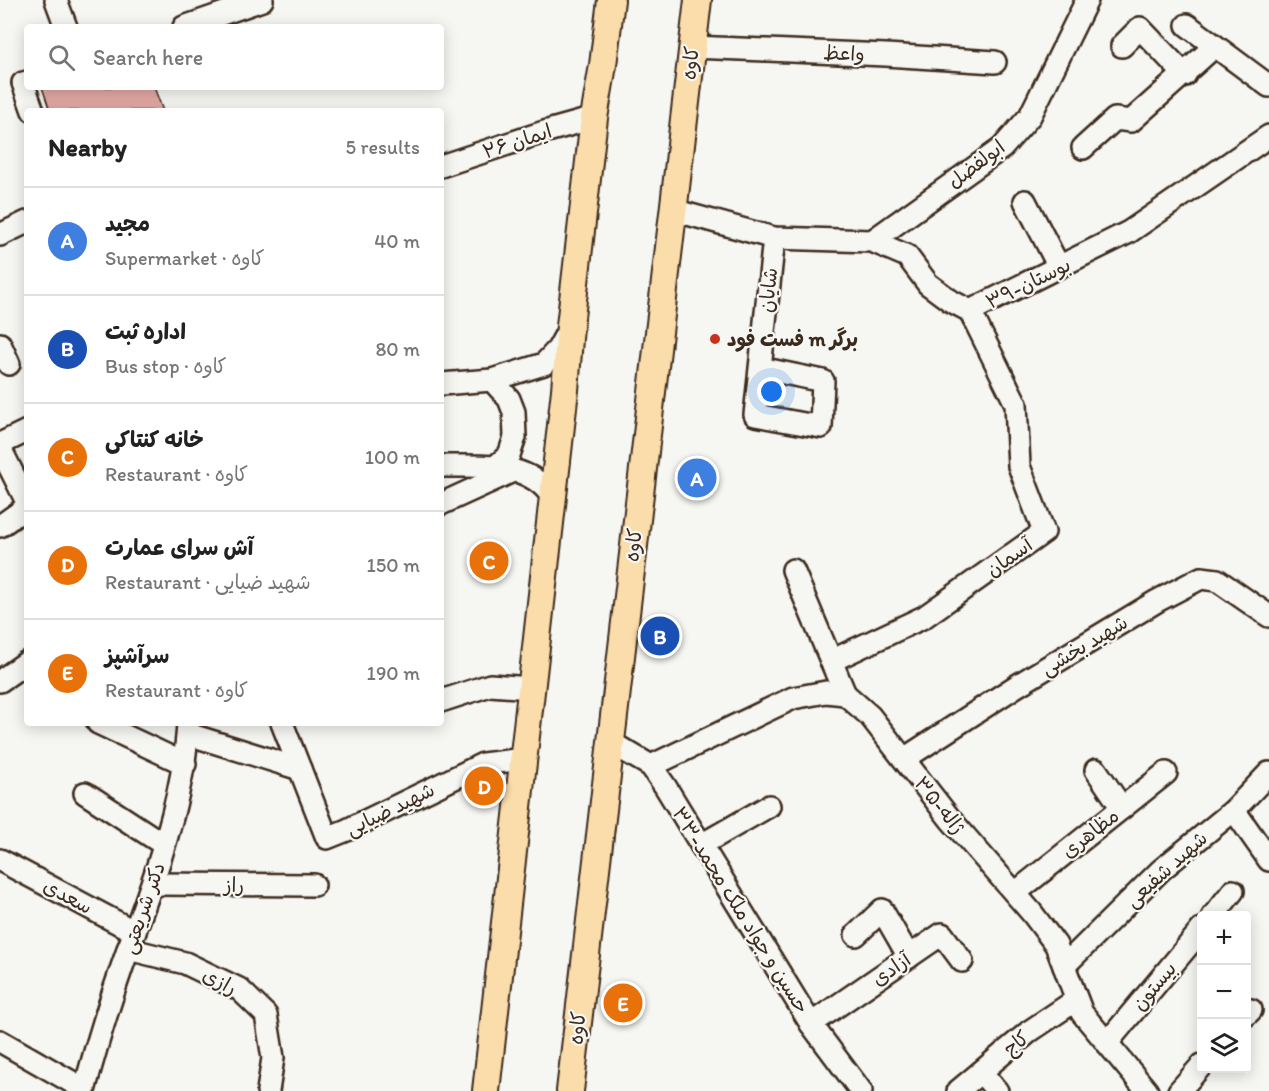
<!DOCTYPE html>
<html lang="en">
<head>
<meta charset="utf-8">
<style>
  body { margin:0; font-family:Itim,"Playpen Sans Arabic",sans-serif; background:#f6f6f6; color:#222 }
  .controls { position:absolute; right:18px; bottom:18px; display:grid; overflow:hidden; border-radius:6px; box-shadow:0 3px 15px #0003 }
  .controls button { width:54px; height:54px; display:grid; place-items:center; padding:0; border:0; border-bottom:2px solid #e0e0e0; background:#fff; color:#222; font:30px sans-serif }
  .you { position:absolute; left:772px; top:392px; width:21px; height:21px; margin:-15px; border:4px solid #fff; border-radius:50%; background:#1a73e8; box-shadow:0 0 0 9px #1a73e833 }
  .badge { display:grid; place-items:center; width:39px; height:39px; border-radius:50%; background:#c8321e; color:#fff; font-size:20px; font-weight:700 }
  .pin { position:absolute; translate:-50% -50%; border:3px solid #fff; box-shadow:0 2px 6px #0006 }
  .list { margin:0; padding:0; list-style:none }
  h2 { display:flex; justify-content:space-between; align-items:center; height:78px; margin:0; padding:0 24px; font-size:26px }
  h2 small { font-size:20px; font-weight:400; color:#767676 }
  .list li { display:grid; grid-template-columns:39px 1fr auto; gap:18px; align-items:center; box-sizing:border-box; height:108px; padding:0 24px; border-top:2px solid #e0e0e0 }
  .list b { display:block; font-size:22px; white-space:nowrap }
  .list p { margin:0; font-size:20px; white-space:nowrap; color:#767676 }
  .list em { font-size:20px; font-style:normal; color:#767676 }
  .icon { flex:none; width:33px; height:33px; fill:none; stroke:currentColor; stroke-width:2; stroke-linecap:round; stroke-linejoin:round }
  .map { position:relative; flex:none; width:1269px; height:1091px; overflow:hidden }
  .search { position:absolute; background:#fff; box-shadow:0 3px 15px #0003; left:24px; top:24px; width:420px; height:66px; display:flex; align-items:center; gap:15px; box-sizing:border-box; padding:0 21px; border-radius:6px; color:#767676; font-size:22px }
  .panel { position:absolute; background:#fff; box-shadow:0 3px 15px #0003; left:24px; top:108px; width:420px; height:618px; border-radius:6px }
  .map>svg:first-child { display:block }
  .building { fill:#e3a8a4; stroke:#3b2a1e; stroke-width:1.5 }
  .lines { fill:none; stroke-linecap:round; stroke-linejoin:round }
  .minor-casing { stroke:#3b2a1e; stroke-width:26 }
  .major-casing { stroke:#3b2a1e; stroke-width:30 }
  .minor { stroke:#f6f6f2; stroke-width:21 }
  .major { stroke:#fbddab; stroke-width:26 }
  .poi-dot { fill:#c8321e; stroke:#f6f6f2; stroke-width:2 }
  .labels { text-anchor:middle; dominant-baseline:central; stroke-width:4.5; stroke-linejoin:round; paint-order:stroke }
  .street-label { font-size:20px; fill:#3b2a1e; stroke:#f6f6f2 }
  .poi-label { font-size:20px; font-weight:bold; fill:#3b2a1e; stroke:#f6f6f2; text-anchor:start }
</style>
</head>
<body>
<div class="map">
<svg width="1269" height="1091" viewBox="0 0 1269 1091">
  <rect width="100%" height="100%" fill="#f6f6f2"/>
  <filter id="ink" filterUnits="userSpaceOnUse"><feTurbulence type="fractalNoise" baseFrequency=".0167" numOctaves="2"/><feDisplacementMap in="SourceGraphic" scale="12" xChannelSelector="R" yChannelSelector="G"/><feConvolveMatrix kernelMatrix="1 2 1 2 8 2 1 2 1" color-interpolation-filters="sRGB"/></filter>
  <g filter="url(#ink)">
    <polygon class="building" points="42,87 154,87 163,111 50,111"/>
    <g class="lines">
      <g class="minor-casing">
        <g id="minor">
          <polyline points="56,0 66,27"/>
          <polyline points="1187,25 1269,86"/>
          <polyline points="184,27 262,0"/>
          <polyline points="1122,46 1140,28 1185,75"/>
          <polyline points="692,47 886,55 995,62"/>
          <polyline points="27,82 23,83 33,111"/>
          <polyline points="1083,148 1115,119 1131,121 1215,46"/>
          <polyline points="441,166 544,132 594,118"/>
          <polyline points="1025,201 1059,267"/>
          <polyline points="673,210 774,238 872,241 907,256 928,284 951,301 970,311 1129,232 1269,136"/>
          <polyline points="0,235 27,222"/>
          <polyline points="872,241 1002,148 1030,116 1087,0"/>
          <polyline points="0,344 9,364"/>
          <polyline points="760,368 823,381 821,427 755,415 774,238"/>
          <polyline points="492,380 509,399 514,412 515,437 509,455 496,466"/>
          <polyline points="441,384 492,380 544,364 558,349 569,329"/>
          <polyline points="0,444 27,431"/>
          <polyline points="0,448 27,502"/>
          <path d="M441,466c39,1 88,-6 112,32"/>
          <polyline points="441,504 513,471"/>
          <polyline points="0,526 27,507"/>
          <polyline points="793,570 845,694"/>
          <polyline points="831,661 924,617 1044,532 1019,466 1016,404 970,311"/>
          <polyline points="0,681 27,662"/>
          <polyline points="441,701 490,685 531,688"/>
          <polyline points="98,723 185,764"/>
          <polyline points="282,723 327,838 347,830 483,764 523,759"/>
          <polyline points="188,734 300,769"/>
          <polyline points="610,742 651,766 665,786 811,1024 861,1091"/>
          <polyline points="904,759 1018,685 1157,601 1201,578 1217,580 1269,616"/>
          <polyline points="651,766 793,698 826,692 845,694 870,716 951,820 1032,913 1056,945 1082,1013 1147,1091"/>
          <polyline points="1096,770 1122,808"/>
          <polyline points="85,793 163,844"/>
          <polyline points="1234,810 1269,860"/>
          <polyline points="701,845 769,806"/>
          <polyline points="0,860 135,932"/>
          <polyline points="153,884 314,885"/>
          <polyline points="1015,893 1166,773"/>
          <polyline points="1213,916 1233,891"/>
          <polyline points="856,935 882,910 909,957"/>
          <polyline points="128,949 185,963 239,989 266,1015 273,1058 268,1091"/>
          <polyline points="1064,966 1161,870 1234,810 1269,773"/>
          <polyline points="1246,1015 1251,1010"/>
          <polyline points="811,1024 942,934 962,961"/>
          <polyline points="0,1041 84,1089"/>
          <polyline points="1107,1043 1202,929"/>
          <polyline points="981,1072 997,1091"/>
          <path d="M84,1091c13,-48 28,-97 45,-144 26,-69 55,-150 59,-224"/>
          <polyline points="958,1091 1030,1031 1076,1000"/>
          <polyline points="1179,1091 1202,1065"/>
        </g>
      </g>
      <g class="major-casing">
        <g id="major">
          <polyline points="486,1091 565,390 570,326 594,118 603,65 611,0"/>
          <polyline points="570,1091 698,0"/>
        </g>
      </g>
      <use href="#minor" class="minor"/>
      <use href="#major" class="major"/>
    </g>
  </g>
  <circle class="poi-dot" cx="715" cy="339" r="6"/>
  <g class="labels">
    <g class="street-label">
      <text transform="translate(844 53) rotate(2)">واعظ</text>
      <text transform="translate(690 63) rotate(-83)">کاوه</text>
      <text transform="translate(517 141) rotate(-18)">۲۶ ایمان</text>
      <text transform="translate(976 164) rotate(-37)">ابولفضل</text>
      <text transform="translate(1028 283) rotate(-26)">۳۹-بوستان</text>
      <text transform="translate(768 290) rotate(-84)">شایان</text>
      <text transform="translate(633 545) rotate(-83)">کاوه</text>
      <text transform="translate(1009 557) rotate(-35)">آسمان</text>
      <text transform="translate(1084 645) rotate(-31)">شهید بخشی</text>
      <text transform="translate(940 805) rotate(51)">۳۵-ژاله</text>
      <text transform="translate(390 809) rotate(-26)">شهید ضیایی</text>
      <text transform="translate(1090 833) rotate(-38)">مظاهری</text>
      <text transform="translate(1166 869) rotate(-42)">شهید شفیعی</text>
      <text x="234" y="885">راز</text>
      <text transform="translate(68 896) rotate(28)">سعدی</text>
      <text transform="translate(143 908) rotate(-71)">دکتر شریعتی</text>
      <text transform="translate(741 910) rotate(58)">۳۳-حسین و جواد ملک محمد</text>
      <text transform="translate(891 969) rotate(-35)">آزادی</text>
      <text transform="translate(220 981) rotate(28)">رازی</text>
      <text transform="translate(1154 986) rotate(-50)">بیستون</text>
      <text transform="translate(577 1028) rotate(-84)">کاوه</text>
      <text transform="translate(1016 1043) rotate(-39)">کاج</text>
    </g>
    <g class="poi-label">
      <text x="727" y="339">فست فود m برگر</text>
    </g>
  </g>
</svg>
<div class="controls">
<button>+</button>
<button>−</button>
<button><svg class="icon" aria-label="layers" viewBox="0 0 24 24"><path d="M12 4l9 5-9 5-9-5zM3 14l9 5 9-5"/></svg></button>
</div>
<div class="you"></div>
<div class="pin badge" style="left:697px;top:478px;background:#3f7fe0">A</div>
<div class="pin badge" style="left:660px;top:636px;background:#1a4fb4">B</div>
<div class="pin badge" style="left:489px;top:561px;background:#e8710a">C</div>
<div class="pin badge" style="left:484px;top:786px;background:#e8710a">D</div>
<div class="pin badge" style="left:623px;top:1003px;background:#e8710a">E</div>
<div class="search"><svg class="icon" aria-label="search" viewBox="0 0 24 24"><circle cx="10" cy="10" r="6"/><path d="M15 15l6 6"/></svg>Search here</div>
<section class="panel">
<h2>Nearby<small>5 results</small></h2>
<ul class="list">
<li><span class="badge" style="background:#3f7fe0">A</span><div><b>مجید</b><p>Supermarket · کاوه</p></div><em>40 m</em></li>
<li><span class="badge" style="background:#1a4fb4">B</span><div><b>اداره ثبت</b><p>Bus stop · کاوه</p></div><em>80 m</em></li>
<li><span class="badge" style="background:#e8710a">C</span><div><b>خانه کنتاکی</b><p>Restaurant · کاوه</p></div><em>100 m</em></li>
<li><span class="badge" style="background:#e8710a">D</span><div><b>آش سرای عمارت</b><p>Restaurant · شهید ضیایی</p></div><em>150 m</em></li>
<li><span class="badge" style="background:#e8710a">E</span><div><b>سرآشپز</b><p>Restaurant · کاوه</p></div><em>190 m</em></li>
</ul>
</section>
</div>
</body>
</html>
